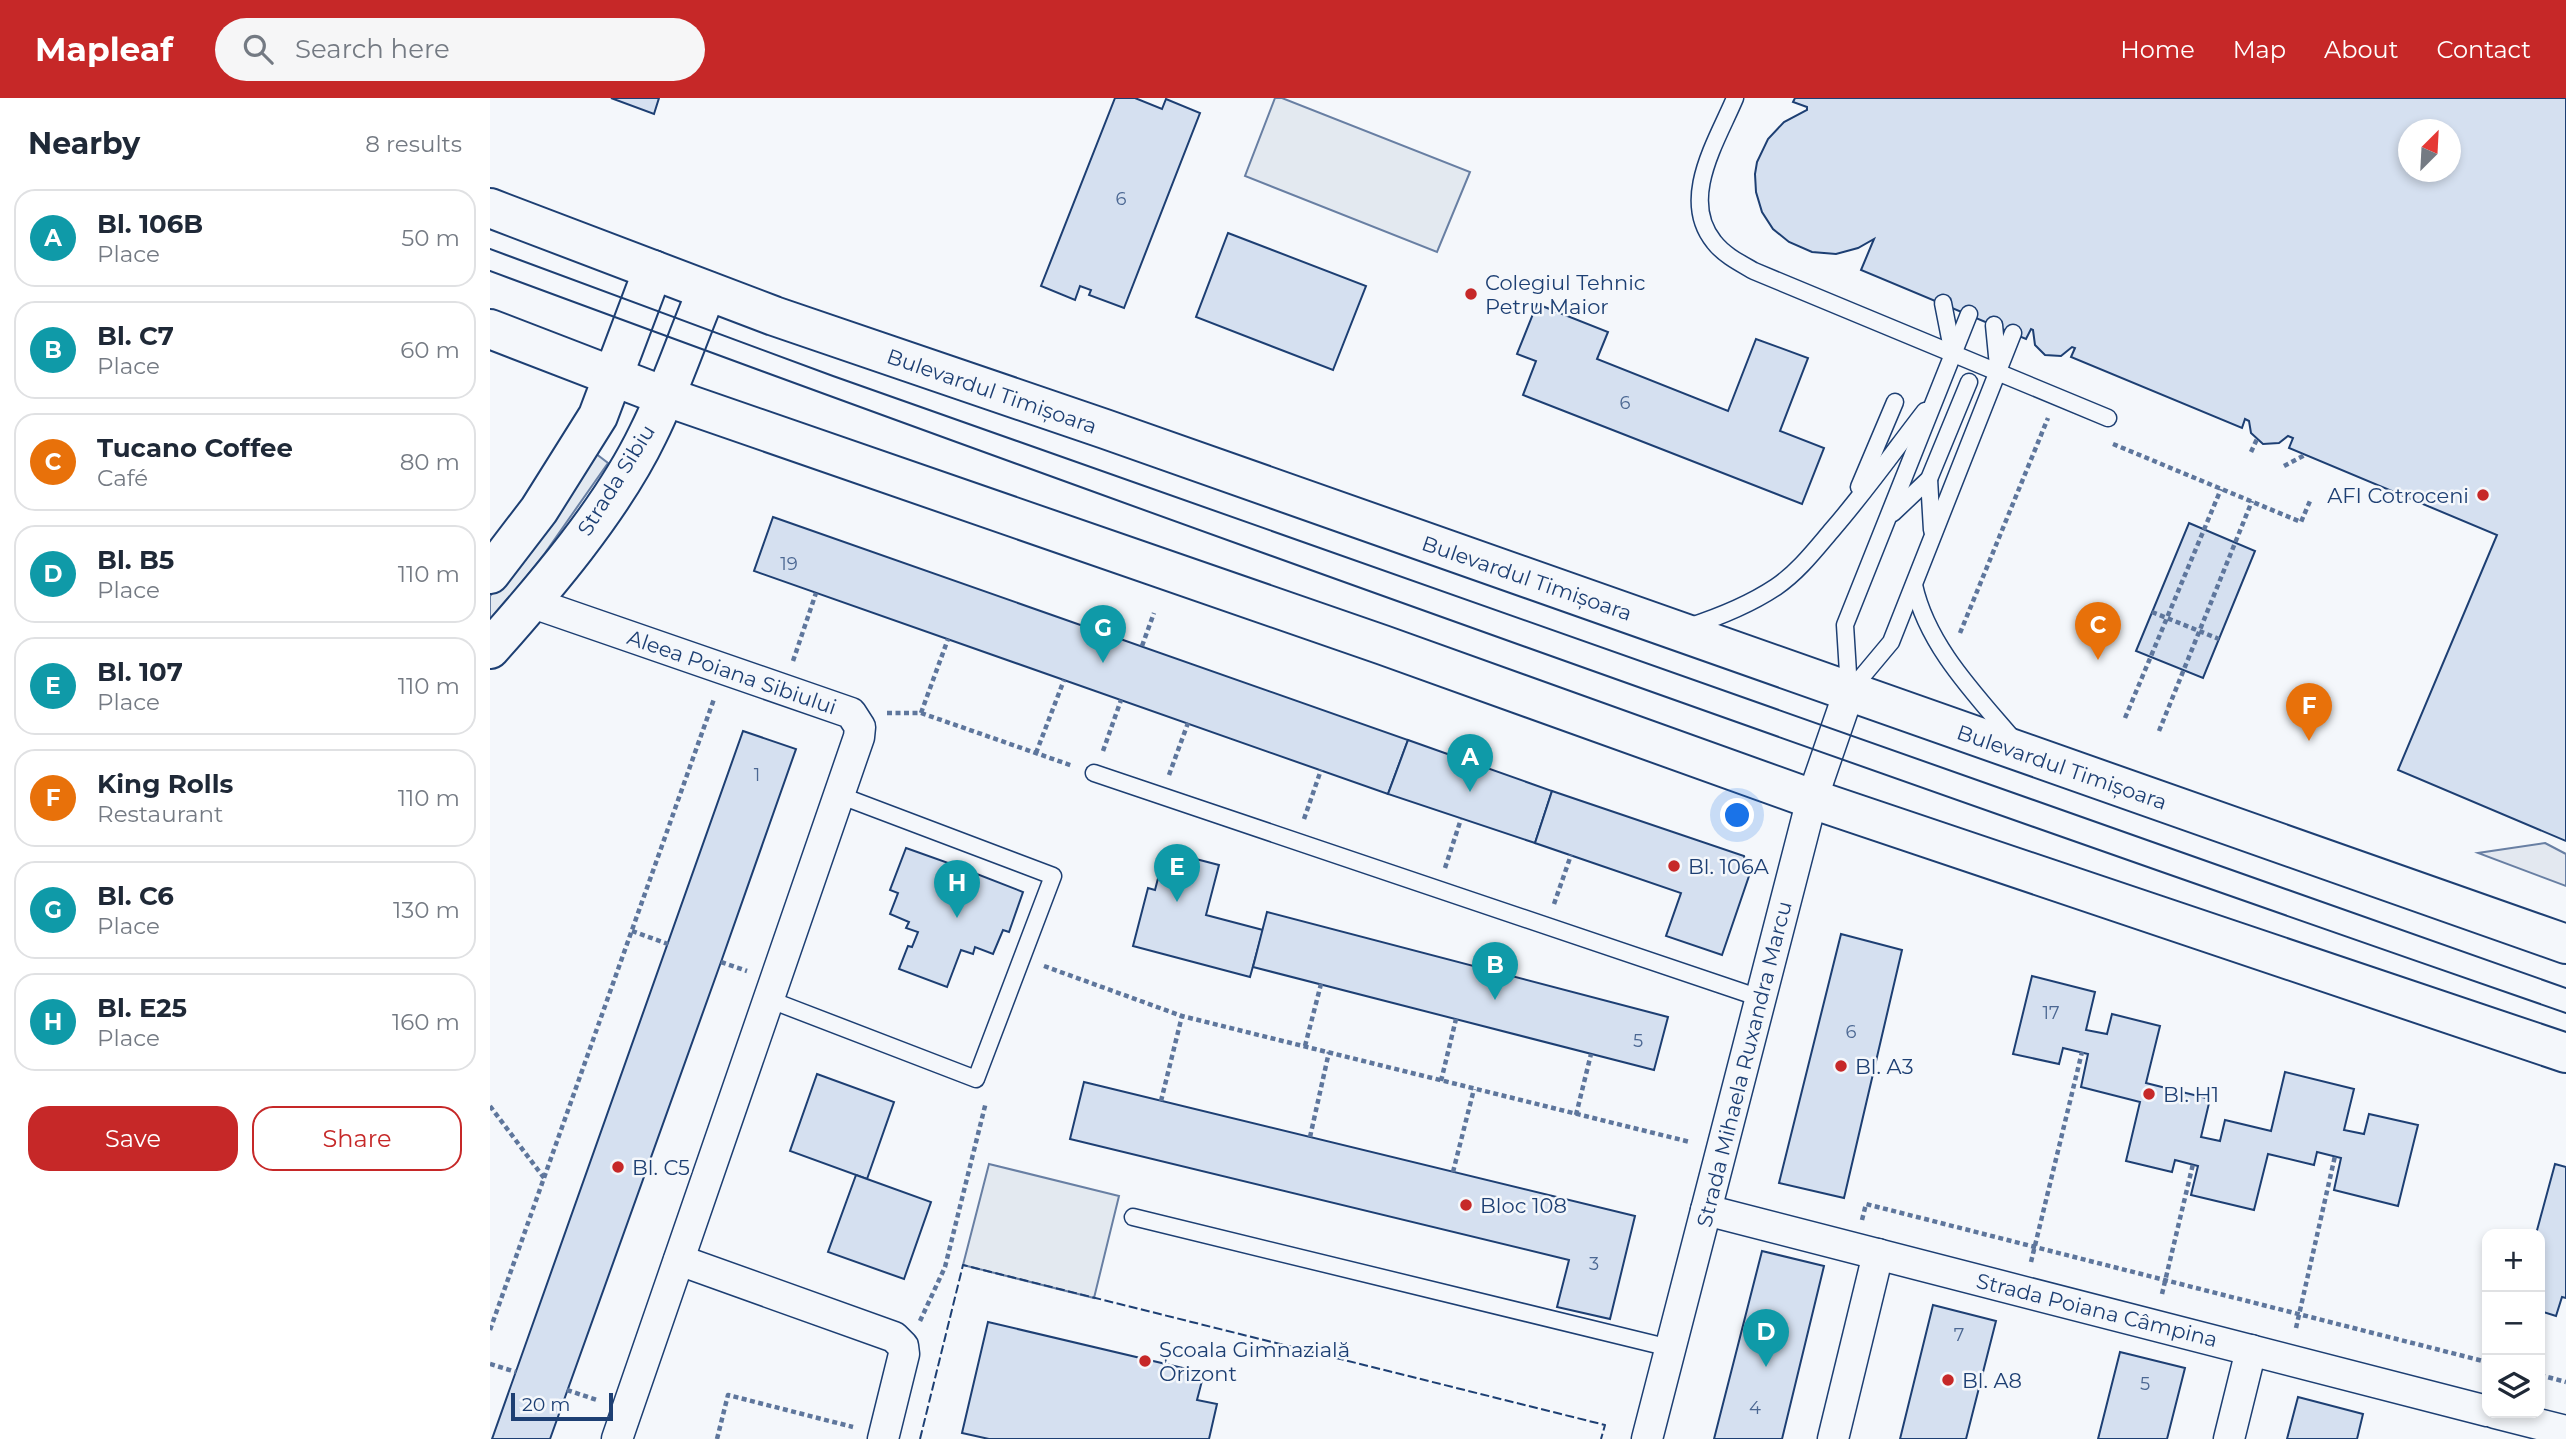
<!DOCTYPE html>
<html lang="en">
<head>
<meta charset="utf-8">
<style>
  body { margin:0; font-family:Montserrat,sans-serif; background:#f6f6f7; color:#1f2937 }
  .controls { position:absolute; right:21px; bottom:21px; display:grid; overflow:hidden; border-radius:14px; box-shadow:0 4px 10px #0003 }
  .controls button { width:63px; height:63px; display:grid; place-items:center; padding:0; border:0; border-bottom:2px solid #e0e1e3; background:#fff; color:#1f2937; font:35px sans-serif }
  .compass { position:absolute; left:1908px; top:21px; width:63px; height:63px; border-radius:50%; background:#fff; box-shadow:0 4px 10px #0003; rotate:24deg }
  .scale { position:absolute; left:21px; bottom:18px; width:102px; box-sizing:border-box; padding-left:7px; border:4px solid #1d3f73; border-top:0; font-size:19px; line-height:24px; white-space:nowrap; color:#1d3f73; -webkit-text-stroke:5px #f4f7fb; paint-order:stroke }
  .you { position:absolute; left:1248px; top:718px; width:24px; height:24px; margin:-18px; border:5px solid #fff; border-radius:50%; background:#1a73e8; box-shadow:0 0 0 10px #1a73e833 }
  .badge { display:grid; place-items:center; width:46px; height:46px; border-radius:50%; background:#c62828; color:#fff; font-size:23px; font-weight:700 }
  .pin { position:absolute; translate:-50% -58px; filter:drop-shadow(0 2px 4px #0008) }
  .pin::after { content:''; position:absolute; top:37px; width:24px; height:21px; background:inherit; clip-path:polygon(0 0,100% 0,50% 100%) }
  .list { margin:0; padding:0; list-style:none }
  h2 { display:flex; justify-content:space-between; align-items:center; height:91px; margin:0; padding:0 28px; font-size:30px }
  h2 small { font-size:23px; font-weight:400; color:#747a83 }
  .list li { display:grid; grid-template-columns:46px 1fr auto; gap:21px; align-items:center; box-sizing:border-box; height:98px; margin:0 14px 14px; padding:0 14px; border:2px solid #e0e1e3; border-radius:21px }
  .list b { display:block; font-size:26px; white-space:nowrap }
  .list p { margin:0; font-size:23px; white-space:nowrap; color:#747a83 }
  .list em { font-size:23px; font-style:normal; color:#747a83 }
  .actions { display:flex; gap:14px; padding:21px 28px }
  .actions a { flex:1; padding:16px 0; border:2px solid #c62828; border-radius:21px; text-align:center; font-size:24px; color:#c62828 }
  .actions .main { background:#c62828; color:#fff }
  .icon { flex:none; width:38px; height:38px; fill:none; stroke:currentColor; stroke-width:2; stroke-linecap:round; stroke-linejoin:round }
  .map { position:relative; flex:none; width:2076px; height:1341px; overflow:hidden }
  header { display:flex; align-items:center; gap:42px; box-sizing:border-box; height:98px; padding:0 35px; background:#c62828; color:#fff }
  header strong { font-size:33px }
  nav { display:flex; gap:38px; margin-inline-start:auto; font-size:24px }
  .search { width:490px; height:63px; background:#f6f6f7; display:flex; align-items:center; gap:18px; box-sizing:border-box; padding:0 24px; border-radius:38px; color:#747a83; font-size:26px }
  main { display:flex }
  aside { flex:1; background:#fff }
  .map>svg:first-child { display:block }
  .green { fill:#e3e9f0; stroke:#687fa3; stroke-width:2 }
  .parking { fill:#e3e8f0; stroke:#687fa3; stroke-width:2 }
  .building { fill:#d5e0f0; stroke:#1d3f73; stroke-width:2; fill-rule:evenodd }
  .lines { fill:none; stroke-linecap:round; stroke-linejoin:round }
  .lane-casing { stroke:#1d3f73; stroke-width:19 }
  .street-casing { stroke:#1d3f73; stroke-width:33 }
  .secondary-casing { stroke:#1d3f73; stroke-width:42 }
  .path { stroke:#5e769c; stroke-width:4.5; stroke-dasharray:5 3.5; stroke-linecap:butt }
  .lane { stroke:#f4f7fb; stroke-width:16 }
  .street { stroke:#f4f7fb; stroke-width:30 }
  .secondary { stroke:#f4f7fb; stroke-width:38 }
  .tram { stroke:#1d3f73; stroke-width:2 }
  .fence { stroke:#1d3f73; stroke-width:2; stroke-dasharray:9 3.5; stroke-linecap:butt }
  .poi-dot { fill:#c62828; stroke:#f4f7fb; stroke-width:2.5 }
  .labels { text-anchor:middle; dominant-baseline:central; stroke-width:5; stroke-linejoin:round; paint-order:stroke }
  .number-label { font-size:18px; fill:#4b6792 }
  .poi-label { font-size:21px; fill:#1d3f73; stroke:#f4f7fb; text-anchor:start }
  .street-label { font-size:21px; fill:#1d3f73; stroke:#f4f7fb }
</style>
</head>
<body>
<header>
<strong>Mapleaf</strong>
<div class="search"><svg class="icon" aria-label="search" viewBox="0 0 24 24"><circle cx="10" cy="10" r="6"/><path d="M15 15l6 6"/></svg>Search here</div>
<nav><a>Home</a><a>Map</a><a>About</a><a>Contact</a></nav>
</header>
<main>
<aside>
<h2>Nearby<small>8 results</small></h2>
<ul class="list">
<li><span class="badge" style="background:#0f9aa8">A</span><div><b>Bl. 106B</b><p>Place</p></div><em>50 m</em></li>
<li><span class="badge" style="background:#0f9aa8">B</span><div><b>Bl. C7</b><p>Place</p></div><em>60 m</em></li>
<li><span class="badge" style="background:#e8710a">C</span><div><b>Tucano Coffee</b><p>Café</p></div><em>80 m</em></li>
<li><span class="badge" style="background:#0f9aa8">D</span><div><b>Bl. B5</b><p>Place</p></div><em>110 m</em></li>
<li><span class="badge" style="background:#0f9aa8">E</span><div><b>Bl. 107</b><p>Place</p></div><em>110 m</em></li>
<li><span class="badge" style="background:#e8710a">F</span><div><b>King Rolls</b><p>Restaurant</p></div><em>110 m</em></li>
<li><span class="badge" style="background:#0f9aa8">G</span><div><b>Bl. C6</b><p>Place</p></div><em>130 m</em></li>
<li><span class="badge" style="background:#0f9aa8">H</span><div><b>Bl. E25</b><p>Place</p></div><em>160 m</em></li>
</ul>
<div class="actions"><a class="main">Save</a><a>Share</a></div>
</aside>
<div class="map">
<svg width="2076" height="1341" viewBox="0 0 2076 1341">
  <rect width="100%" height="100%" fill="#f4f7fb"/>
  <g class="green">
    <polygon points="785,0 792,0 980,74 947,154 755,78"/>
    <polygon points="105,355 118,365 55,455 0,525 0,498 42,446"/>
    <polygon points="499,1066 629,1098 604,1200 473,1167"/>
  </g>
  <polygon class="parking" points="2055,745 2076,756 2076,788 1988,755"/>
  <g class="building">
    <polygon points="121,0 169,0 164,16"/>
    <polygon points="625,0 645,0 672,11 676,1 710,15 634,210 599,197 601,192 590,188 585,202 551,188"/>
    <path d="M1305,0h771v743l-168,-71 99,-235 -208,-87 4,-10 -5,-2 -9,7 -16,1 -12,-11 -2,-12 -4,-2 -3,9 -171,-71 4,-9 -3,-1 -11,9 -16,-1 -10,-10 -2,-15 -2,-1 -5,10 -165,-69 13,-31 -16,9 -22,6 -24,-2 -23,-10 -16,-13 -11,-17 -6,-20 -1,-18 2,-12 11,-23 16,-17 23,-12v-3l-14,-5zM1918,32h42v42h-42z"/>
    <polygon points="738,135 876,188 843,272 706,219"/>
    <polygon points="1047,206 1118,234 1107,261 1238,313 1266,241 1318,260 1290,333 1334,350 1312,406 1033,297 1046,263 1027,256"/>
    <polygon points="283,419 918,642 898,696 264,473"/>
    <polygon points="1699,425 1765,453 1713,580 1646,553"/>
    <polygon points="253,633 306,651 231,864 60,1341 2,1341"/>
    <polygon points="918,642 1062,693 1045,745 898,696"/>
    <polygon points="1062,693 1254,758 1259,778 1232,857 1176,838 1191,795 1045,745"/>
    <polygon points="416,750 464,767 458,782 469,787 481,791 487,776 533,794 519,834 513,832 503,856 485,849 483,856 471,852 457,889 409,871 418,848 422,849 428,834 416,830 419,824 400,816 408,795 400,792"/>
    <polygon points="675,753 729,767 716,817 773,832 760,879 643,848 658,790 665,792"/>
    <polygon points="777,814 1178,919 1164,972 763,869"/>
    <polygon points="1351,836 1412,852 1354,1100 1289,1085"/>
    <polygon points="1542,878 1605,894 1596,932 1617,936 1622,916 1670,928 1656,985 1720,1001 1711,1039 1730,1043 1735,1022 1781,1033 1795,974 1864,991 1854,1032 1874,1036 1879,1016 1928,1027 1908,1108 1844,1092 1851,1060 1827,1054 1824,1067 1778,1056 1764,1112 1701,1097 1708,1068 1685,1062 1682,1074 1636,1063 1650,1004 1591,989 1598,956 1573,950 1569,966 1523,956"/>
    <polygon points="327,976 404,1004 377,1081 300,1053"/>
    <polygon points="594,984 1145,1118 1120,1221 1067,1209 1079,1162 580,1041"/>
    <polygon points="2065,1066 2076,1069 2076,1200 2072,1199 2066,1218 2050,1213 2050,1136 2046,1136"/>
    <polygon points="366,1077 441,1104 414,1181 338,1154"/>
    <polygon points="1272,1153 1334,1168 1292,1341 1224,1341"/>
    <polygon points="1443,1207 1506,1223 1476,1341 1410,1341"/>
    <polygon points="498,1224 714,1275 707,1302 727,1306 719,1341 499,1341 472,1335"/>
    <polygon points="1630,1254 1695,1270 1677,1341 1608,1341"/>
    <polygon points="1808,1299 1873,1316 1867,1341 1797,1341"/>
  </g>
  <g class="lines">
    <g class="lane-casing">
      <g id="lane">
        <path d="M1245,0c-18,43 -56,101 -21,144 10,13 26,21 40,29l354,147"/>
        <polyline points="1453,205 1463,256"/>
        <polyline points="1504,227 1508,268"/>
        <polyline points="1439,381 1442,432"/>
        <polyline points="1369,389 1405,304"/>
        <polyline points="1403,415 1439,381 1479,284"/>
        <path d="M1424,487c13,60 60,108 99,154"/>
        <path d="M1198,529c31,-10 61,-22 88,-40 22,-15 39,-37 56,-57 33,-38 62,-79 93,-119"/>
        <polyline points="1359,591 1355,527 1479,216"/>
        <polyline points="1360,593 1401,544 1523,235"/>
        <polyline points="604,675 1270,900"/>
        <polyline points="278,901 486,981 563,778 349,697"/>
        <polyline points="643,1119 1180,1250"/>
      </g>
    </g>
    <g class="street-casing">
      <g id="street">
        <polyline points="40,504 361,615 370,629 369,639 127,1341"/>
        <polyline points="1216,1112 1997,1313"/>
        <polyline points="189,1162 404,1239 413,1248 414,1256 393,1341"/>
        <polyline points="2005,1315 2076,1333"/>
        <polyline points="1157,1341 1322,701 1359,594"/>
        <polyline points="1343,1341 1388,1156"/>
        <polyline points="1739,1341 1761,1252"/>
      </g>
    </g>
    <g class="secondary-casing">
      <g id="secondary">
        <polyline points="0,110 284,218 615,331 2076,846"/>
        <polyline points="0,231 174,298 893,547 1322,701 2076,955"/>
        <polyline points="0,476 49,412 108,318 163,172"/>
        <path d="M0,551c55,-62 122,-140 158,-215 23,-46 39,-96 59,-143"/>
      </g>
    </g>
    <g class="path">
      <polyline points="1623,346 1811,424 1820,403"/>
      <polyline points="1761,354 1767,341"/>
      <polyline points="1794,368 1815,357"/>
      <polyline points="1662,514 1729,541"/>
      <polyline points="1470,535 1558,320"/>
      <polyline points="652,548 664,515"/>
      <polyline points="303,563 326,495"/>
      <polyline points="397,615 431,615 583,668"/>
      <polyline points="431,615 458,541"/>
      <polyline points="1635,620 1731,391"/>
      <polyline points="1669,633 1762,403"/>
      <polyline points="613,653 631,602"/>
      <polyline points="546,655 574,582"/>
      <polyline points="679,677 698,625"/>
      <polyline points="814,721 831,672"/>
      <polyline points="955,770 971,721"/>
      <polyline points="1064,806 1081,757"/>
      <polyline points="142,833 178,846"/>
      <polyline points="231,864 257,873"/>
      <polyline points="554,868 692,918 1200,1044"/>
      <polyline points="815,948 831,886"/>
      <polyline points="951,983 966,921"/>
      <polyline points="671,1003 692,918"/>
      <polyline points="0,1008 54,1080"/>
      <polyline points="1086,1017 1101,956"/>
      <polyline points="820,1039 839,954"/>
      <polyline points="963,1074 984,991"/>
      <polyline points="1372,1122 1376,1106 1997,1264"/>
      <polyline points="1541,1164 1592,954"/>
      <polyline points="1672,1196 1703,1066"/>
      <polyline points="430,1223 455,1169 496,1004"/>
      <polyline points="1806,1230 1845,1058"/>
      <polyline points="0,1232 224,601"/>
      <polyline points="0,1266 26,1274"/>
      <polyline points="2050,1277 2076,1284"/>
      <polyline points="77,1292 107,1302"/>
      <polyline points="227,1341 238,1297 363,1329"/>
    </g>
    <use href="#lane" class="lane"/>
    <use href="#street" class="street"/>
    <use href="#secondary" class="secondary"/>
    <g class="tram">
      <polyline points="0,151 343,278 2076,890"/>
      <path d="M0,173c689,255 1382,501 2076,742"/>
    </g>
    <polyline class="fence" points="430,1341 473,1167 1115,1327 1111,1341"/>
  </g>
  <g class="poi-dot">
    <circle cx="981" cy="196" r="7"/>
    <circle cx="1993" cy="397" r="7"/>
    <circle cx="1184" cy="768" r="7"/>
    <circle cx="1351" cy="968" r="7"/>
    <circle cx="1659" cy="996" r="7"/>
    <circle cx="128" cy="1069" r="7"/>
    <circle cx="976" cy="1107" r="7"/>
    <circle cx="655" cy="1263" r="7"/>
    <circle cx="1458" cy="1282" r="7"/>
  </g>
  <g class="labels">
    <g class="number-label">
      <text x="631" y="101">6</text>
      <text x="1135" y="305">6</text>
      <text x="299" y="466">19</text>
      <text x="267" y="677">1</text>
      <text x="1561" y="915">17</text>
      <text x="1361" y="934">6</text>
      <text x="1148" y="943">5</text>
      <text x="1104" y="1166">3</text>
      <text x="1469" y="1237">7</text>
      <text x="1655" y="1286">5</text>
      <text x="1265" y="1310">4</text>
    </g>
    <g class="poi-label">
      <text x="995" y="184">Colegiul Tehnic<tspan x="995" dy="24">Petru Maior</tspan></text>
      <text x="1979" y="397" text-anchor="end">AFI Cotroceni</text>
      <text x="1198" y="768">Bl. 106A</text>
      <text x="1365" y="968">Bl. A3</text>
      <text x="1673" y="996">Bl. H1</text>
      <text x="142" y="1069">Bl. C5</text>
      <text x="990" y="1107">Bloc 108</text>
      <text x="669" y="1251">Școala Gimnazială<tspan x="669" dy="24">Orizont</tspan></text>
      <text x="1472" y="1282">Bl. A8</text>
    </g>
    <g class="street-label">
      <text transform="translate(502 293) rotate(19)">Bulevardul Timișoara</text>
      <text transform="translate(126 382) rotate(-58)">Strada Sibiu</text>
      <text transform="translate(1037 480) rotate(19)">Bulevardul Timișoara</text>
      <text transform="translate(242 574) rotate(19)">Aleea Poiana Sibiului</text>
      <text transform="translate(1572 669) rotate(19)">Bulevardul Timișoara</text>
      <text transform="translate(1254 966) rotate(-76)">Strada Mihaela Ruxandra Marcu</text>
      <text transform="translate(1607 1212) rotate(14)">Strada Poiana Câmpina</text>
    </g>
  </g>
</svg>
<div class="controls">
<button>+</button>
<button>−</button>
<button><svg class="icon" aria-label="layers" viewBox="0 0 24 24"><path d="M12 4l9 5-9 5-9-5zM3 14l9 5 9-5"/></svg></button>
</div>
<svg class="compass" viewBox="-18 -18 36 36"><path d="M0-13l5 13h-10z" fill="#e53935"/><path d="M0 13l5-13h-10z" fill="#747a83"/></svg>
<div class="scale">20 m</div>
<div class="you"></div>
<div class="pin badge" style="left:980px;top:694px;background:#0f9aa8">A</div>
<div class="pin badge" style="left:1005px;top:902px;background:#0f9aa8">B</div>
<div class="pin badge" style="left:1608px;top:562px;background:#e8710a">C</div>
<div class="pin badge" style="left:1276px;top:1269px;background:#0f9aa8">D</div>
<div class="pin badge" style="left:687px;top:804px;background:#0f9aa8">E</div>
<div class="pin badge" style="left:1819px;top:643px;background:#e8710a">F</div>
<div class="pin badge" style="left:613px;top:565px;background:#0f9aa8">G</div>
<div class="pin badge" style="left:467px;top:820px;background:#0f9aa8">H</div>
</div>
</main>
</body>
</html>
